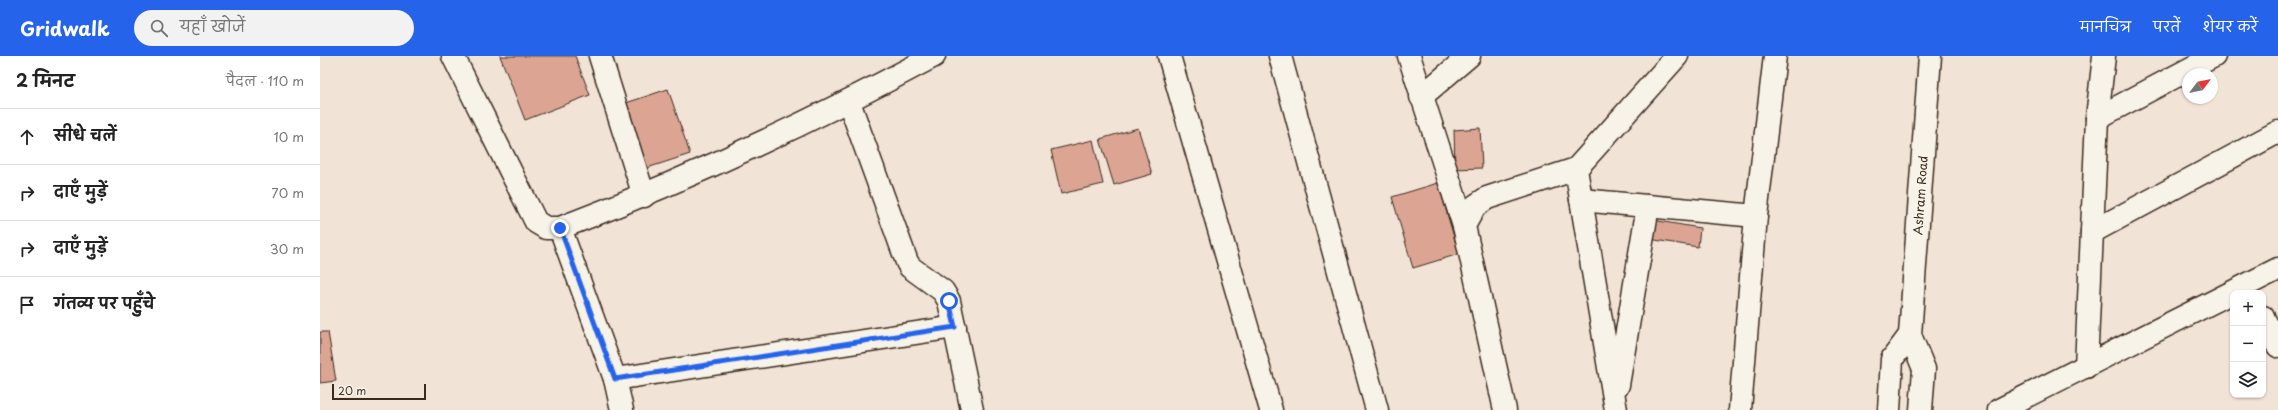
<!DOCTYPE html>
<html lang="hi">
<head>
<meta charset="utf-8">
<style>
  body { margin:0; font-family:"Playpen Sans","Playpen Sans Deva",sans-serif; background:#f2f2f2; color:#222 }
  .controls { position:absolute; right:12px; bottom:12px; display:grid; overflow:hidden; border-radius:8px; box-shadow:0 1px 3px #0004 }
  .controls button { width:36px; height:36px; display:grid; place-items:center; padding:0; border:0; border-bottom:1px solid #e0e0e0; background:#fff; color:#222; font:20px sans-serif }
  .compass { position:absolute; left:1862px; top:12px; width:36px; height:36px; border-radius:50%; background:#fff; box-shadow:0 1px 3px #0004; rotate:58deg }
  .scale { position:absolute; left:12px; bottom:10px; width:94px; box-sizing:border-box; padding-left:4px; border:2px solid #3b2a1e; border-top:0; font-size:11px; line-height:14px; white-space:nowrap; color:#3b2a1e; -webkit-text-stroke:3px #f7f3e8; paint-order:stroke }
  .stop { position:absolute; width:12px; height:12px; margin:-9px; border:3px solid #2563eb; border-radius:50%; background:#fff }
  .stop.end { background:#2563eb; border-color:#fff; box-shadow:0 1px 4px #0008 }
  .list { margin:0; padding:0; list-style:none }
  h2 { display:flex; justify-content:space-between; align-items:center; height:52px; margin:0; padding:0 16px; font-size:17px }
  h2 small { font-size:13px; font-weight:400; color:#767676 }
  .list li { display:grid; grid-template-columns:26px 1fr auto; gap:12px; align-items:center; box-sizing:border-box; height:56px; padding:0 16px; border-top:1px solid #e0e0e0 }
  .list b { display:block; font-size:15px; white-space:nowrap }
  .list em { font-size:13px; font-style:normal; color:#767676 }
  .icon { flex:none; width:22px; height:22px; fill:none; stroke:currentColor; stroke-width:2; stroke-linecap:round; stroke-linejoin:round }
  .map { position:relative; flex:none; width:1958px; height:354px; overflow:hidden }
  header { display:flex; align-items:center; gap:24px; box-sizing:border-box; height:56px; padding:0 20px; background:#2563eb; color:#fff }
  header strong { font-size:19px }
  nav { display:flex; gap:22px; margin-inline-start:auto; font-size:14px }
  .search { width:280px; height:36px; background:#f2f2f2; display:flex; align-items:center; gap:10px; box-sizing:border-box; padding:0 14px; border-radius:22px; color:#767676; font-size:15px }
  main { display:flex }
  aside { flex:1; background:#fff }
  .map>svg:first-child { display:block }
  .building { fill:#dca593; stroke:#3b2a1e }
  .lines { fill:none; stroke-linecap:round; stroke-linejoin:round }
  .minor-casing { stroke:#3b2a1e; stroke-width:25 }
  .minor { stroke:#f7f3e8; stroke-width:22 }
  .route { stroke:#2563eb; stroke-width:5 }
  .labels { text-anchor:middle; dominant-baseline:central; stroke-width:4; stroke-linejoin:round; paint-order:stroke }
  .street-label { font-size:12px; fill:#3b2a1e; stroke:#f7f3e8 }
</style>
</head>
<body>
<header>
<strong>Gridwalk</strong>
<div class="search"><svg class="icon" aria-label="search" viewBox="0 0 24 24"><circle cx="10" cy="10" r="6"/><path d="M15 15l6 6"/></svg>यहाँ खोजें</div>
<nav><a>मानचित्र</a><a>परतें</a><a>शेयर करें</a></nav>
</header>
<main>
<aside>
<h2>2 मिनट<small>पैदल · 110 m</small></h2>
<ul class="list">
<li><svg class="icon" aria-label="ahead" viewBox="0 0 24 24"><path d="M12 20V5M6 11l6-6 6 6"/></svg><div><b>सीधे चलें</b></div><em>10 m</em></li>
<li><svg class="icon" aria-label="right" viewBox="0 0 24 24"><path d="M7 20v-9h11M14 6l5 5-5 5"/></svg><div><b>दाएँ मुड़ें</b></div><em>70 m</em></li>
<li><svg class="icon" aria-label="right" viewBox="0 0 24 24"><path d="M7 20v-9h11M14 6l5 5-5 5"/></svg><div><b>दाएँ मुड़ें</b></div><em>30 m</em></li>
<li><svg class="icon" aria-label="arrive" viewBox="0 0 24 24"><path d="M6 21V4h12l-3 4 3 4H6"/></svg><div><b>गंतव्य पर पहुँचे</b></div></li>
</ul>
</aside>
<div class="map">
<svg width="1958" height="354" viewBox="0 0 1958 354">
  <rect width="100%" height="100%" fill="#f2e3d7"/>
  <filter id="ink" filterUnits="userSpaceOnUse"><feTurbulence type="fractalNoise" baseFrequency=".025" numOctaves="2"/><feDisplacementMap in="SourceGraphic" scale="8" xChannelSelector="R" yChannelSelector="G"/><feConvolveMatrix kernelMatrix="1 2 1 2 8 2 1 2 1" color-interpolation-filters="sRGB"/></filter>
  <g filter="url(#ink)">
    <g class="building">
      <polygon points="180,0 255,0 270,39 205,64"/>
      <polygon points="348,33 370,98 324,113 303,48"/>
      <polygon points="818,72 832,118 794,129 780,83"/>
      <polygon points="1160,72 1162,112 1135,113 1134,74"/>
      <polygon points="773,84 783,128 741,138 731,94"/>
      <polygon points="1118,127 1139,198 1093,212 1072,141"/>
      <polygon points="1332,164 1380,172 1378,191 1329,183"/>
      <polygon points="0,276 8,276 16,325 0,327"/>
    </g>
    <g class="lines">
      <g class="minor-casing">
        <g id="minor">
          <path d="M133,0l83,166 10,6h14c129,-49 253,-107 374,-172"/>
          <polyline points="280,0 324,140"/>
          <polyline points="849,0 951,354"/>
          <polyline points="960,0 1057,354"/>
          <polyline points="1089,0 1144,170"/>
          <polyline points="1101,41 1149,0"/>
          <polyline points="529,46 587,206 590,211 623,235 629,245 652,354"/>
          <polyline points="1777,62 1894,0"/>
          <polyline points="1261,144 1436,160"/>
          <polyline points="240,172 295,323 302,354"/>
          <polyline points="1772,176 1958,76"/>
          <polyline points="1943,261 1958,290"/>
          <polyline points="1766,311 1777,62 1784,0"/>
          <polyline points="295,323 635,271"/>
          <polyline points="1298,329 1328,150"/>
          <polyline points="1185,354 1144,170 1155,150 1167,142 1256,113"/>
          <polyline points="1296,354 1256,113 1357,0"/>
          <polyline points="1420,354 1436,160 1455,0"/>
          <polyline points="1569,354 1572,303 1590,279"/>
          <path id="s1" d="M1601,354l3,-41 -14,-34 20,-279"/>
          <polyline points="1679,354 1958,213"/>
        </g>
      </g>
      <use href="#minor" class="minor"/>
    </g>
  </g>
  <g class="lines" filter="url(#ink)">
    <polyline class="route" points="240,172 295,323 635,271 629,245"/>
  </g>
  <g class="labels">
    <g class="street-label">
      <text stroke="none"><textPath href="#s1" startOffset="218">Ashram Road</textPath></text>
    </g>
  </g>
</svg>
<div class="controls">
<button>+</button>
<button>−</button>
<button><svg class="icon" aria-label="layers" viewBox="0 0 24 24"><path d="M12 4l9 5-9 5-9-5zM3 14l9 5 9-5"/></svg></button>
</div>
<svg class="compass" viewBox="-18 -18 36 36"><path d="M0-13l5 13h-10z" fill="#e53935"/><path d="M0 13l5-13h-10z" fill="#767676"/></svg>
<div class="scale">20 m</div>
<div class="stop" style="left:629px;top:245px"></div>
<div class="stop end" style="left:240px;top:172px"></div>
</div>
</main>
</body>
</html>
